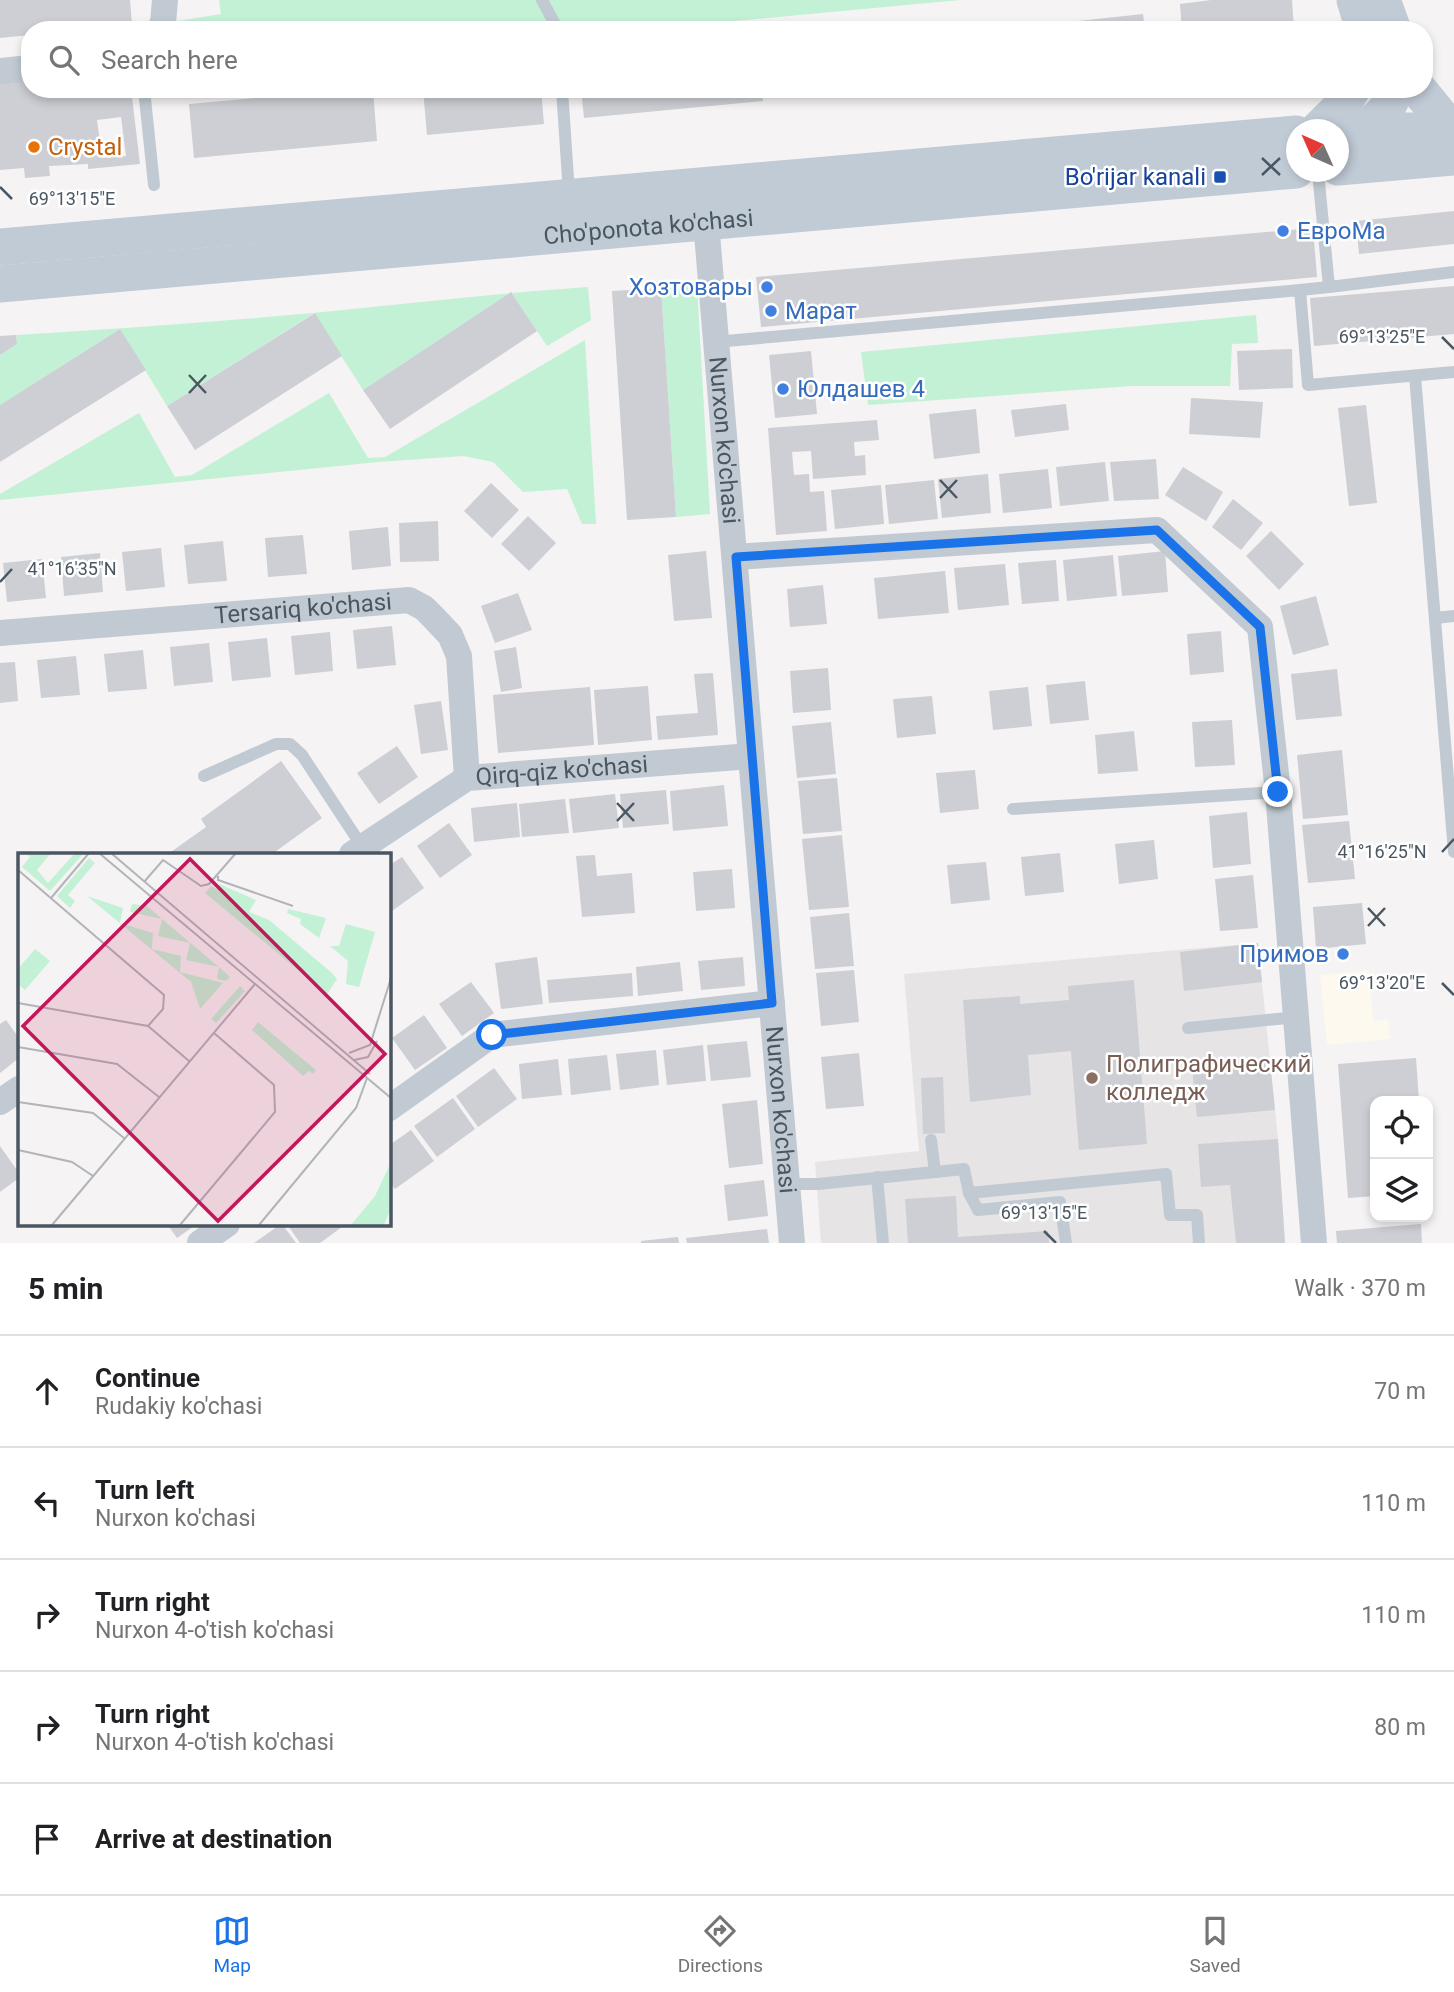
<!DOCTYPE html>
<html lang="en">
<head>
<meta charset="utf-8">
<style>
  body { margin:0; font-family:Roboto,sans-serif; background:#f6f6f6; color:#202124 }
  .controls { position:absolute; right:21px; bottom:21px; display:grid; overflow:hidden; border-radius:14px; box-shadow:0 4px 10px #0003 }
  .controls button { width:63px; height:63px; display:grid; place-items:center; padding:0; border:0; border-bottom:2px solid #e0e0e0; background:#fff; color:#202124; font:35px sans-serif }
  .compass { position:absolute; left:1286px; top:119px; width:63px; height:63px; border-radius:50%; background:#fff; box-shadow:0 4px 10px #0003; rotate:315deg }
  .stop { position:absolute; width:21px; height:21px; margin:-16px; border:5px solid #1a73e8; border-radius:50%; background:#fff }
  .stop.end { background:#1a73e8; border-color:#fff; box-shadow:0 2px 7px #0008 }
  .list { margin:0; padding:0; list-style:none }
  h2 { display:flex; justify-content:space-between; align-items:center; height:91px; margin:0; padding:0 28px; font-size:30px }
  h2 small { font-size:23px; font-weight:400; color:#757577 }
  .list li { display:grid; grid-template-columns:46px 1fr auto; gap:21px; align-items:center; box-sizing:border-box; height:112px; padding:0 28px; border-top:2px solid #e0e0e0 }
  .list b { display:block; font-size:26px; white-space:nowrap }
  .list p { margin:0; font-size:23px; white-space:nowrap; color:#757577 }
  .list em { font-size:23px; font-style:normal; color:#757577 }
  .icon { flex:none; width:38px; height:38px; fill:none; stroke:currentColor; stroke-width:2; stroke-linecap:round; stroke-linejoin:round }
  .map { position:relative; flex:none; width:1454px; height:1243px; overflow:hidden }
  .search { position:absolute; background:#fff; box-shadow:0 4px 10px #0003; left:21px; right:21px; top:21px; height:77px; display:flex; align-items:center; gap:18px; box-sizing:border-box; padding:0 24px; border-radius:28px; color:#757577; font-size:26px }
  .sheet { height:651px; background:#fff }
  nav { display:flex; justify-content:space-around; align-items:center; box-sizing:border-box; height:98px; border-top:2px solid #e0e0e0; background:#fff; font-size:19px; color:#757577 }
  nav a { display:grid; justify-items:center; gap:4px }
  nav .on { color:#1a73e8 }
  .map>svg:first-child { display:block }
  .commercial { fill:#fdf9ef }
  .education { fill:#e6e4e5 }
  .green { fill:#c3f1d5 }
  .building { fill:#cdcfd5; fill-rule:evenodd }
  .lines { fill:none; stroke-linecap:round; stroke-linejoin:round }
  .lane { stroke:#c1cad2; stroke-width:12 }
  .street { stroke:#c1cad2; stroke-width:26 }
  .secondary { stroke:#c1cbd6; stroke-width:37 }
  .route { stroke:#1a73e8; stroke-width:9 }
  .ticks { fill:none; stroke:#4a5661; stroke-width:2.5 }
  .food-dot { fill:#e8710a; stroke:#fff; stroke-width:2.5 }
  .transit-dot { fill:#1a4fb4; stroke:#fff; stroke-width:2.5 }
  .shop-dot { fill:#3f7fe0; stroke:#fff; stroke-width:2.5 }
  .education-dot { fill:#8d6e63; stroke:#fff; stroke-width:2.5 }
  .labels { text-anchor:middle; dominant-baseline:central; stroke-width:5; stroke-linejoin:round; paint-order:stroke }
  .food-label { font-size:24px; fill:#c56008; stroke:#fff; text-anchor:start }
  .transit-label { font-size:24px; fill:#164399; stroke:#fff; text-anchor:end }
  .street-label { font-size:24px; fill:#4a5661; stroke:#fff }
  .shop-label { font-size:24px; fill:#366cbe; stroke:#fff; text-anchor:start }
  .education-label { font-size:24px; fill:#785e54; stroke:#fff; text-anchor:start }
  .inset-road { fill:none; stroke:#b1b4b9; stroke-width:2 }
  .view { fill:#c2185b; fill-opacity:0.15; stroke:#c2185b; stroke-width:3.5 }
  .inset-edge { fill:none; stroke:#4a5661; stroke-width:3.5 }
  .ticks-label { font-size:18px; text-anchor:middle; fill:#4a5661; stroke:#fff; stroke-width:5; stroke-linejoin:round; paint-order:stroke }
</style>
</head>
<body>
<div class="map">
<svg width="1454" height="1243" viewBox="0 0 1454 1243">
  <rect width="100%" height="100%" fill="#f5f3f3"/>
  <polygon class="commercial" points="1369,970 1373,1021 1388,1019 1390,1039 1327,1045 1320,975"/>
  <polygon class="education" points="1258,943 1278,1139 1285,1243 821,1243 815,1162 919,1151 904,974"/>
  <g class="green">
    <polygon points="219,0 960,0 639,30 179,30 178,21 221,14"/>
    <polygon points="697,286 710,514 676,517 661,288"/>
    <path d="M588,287l3,33 -44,26 -36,-54 -148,98 -49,-77 -147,93 -47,-77 -120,76v-50l17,-11 -1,-9c99,-6 198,-13 297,-22 92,-9 183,-20 275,-26z"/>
    <polygon points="1256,315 1258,343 1232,344 1230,386 1132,386 868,405 861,352"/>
    <polygon points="585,340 596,524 582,524 567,489 523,492 493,462 463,456 378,462 0,500 0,494 139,413 175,477 192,475 329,393 368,458 385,457"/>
  </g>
  <g class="building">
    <polygon points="0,0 130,0 132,24 76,30 30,30 30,35 0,38"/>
    <polygon points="1211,0 1292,0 1294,30 1182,30 1180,4"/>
    <polygon points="1143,14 1145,30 1023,30 1023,27"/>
    <path d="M30,77v12h101l9,75 -52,5v-5l-39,2 1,10 -25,2 -1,-10 -24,2v-91zM121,117l5,39 -24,2 -5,-38z"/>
    <polygon points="356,89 373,89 377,141 194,158 189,104"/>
    <polygon points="423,89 541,89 544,124 427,135"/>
    <polygon points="581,89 762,89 763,101 584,118"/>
    <polygon points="807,89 866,89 866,91 808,98"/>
    <polygon points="1454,211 1454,244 1359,254 1356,221"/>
    <polygon points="1313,228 1317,277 761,327 756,277"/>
    <polygon points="1454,286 1454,334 1314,346 1310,298"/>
    <polygon points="661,288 676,517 627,520 612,291"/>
    <polygon points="511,292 537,331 390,429 363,390"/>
    <polygon points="315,313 342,356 195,450 167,406"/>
    <polygon points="120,329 146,370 0,462 0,405"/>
    <polygon points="16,335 17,344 0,355 0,336"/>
    <polygon points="1292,349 1293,388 1239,390 1237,351"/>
    <polygon points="811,351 817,414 775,418 769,355"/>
    <polygon points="1191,398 1263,402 1260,438 1189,434"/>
    <polygon points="1066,404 1069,430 1015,437 1011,410"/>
    <polygon points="1366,405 1377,503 1349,506 1338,408"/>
    <polygon points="976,409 980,453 934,459 929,414"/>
    <polygon points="877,420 879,440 854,442 855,456 865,455 866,475 813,479 811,451 792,452 794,475 809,474 810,492 824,491 827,531 776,535 768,428"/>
    <polygon points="1156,459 1159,499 1114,501 1110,462"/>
    <polygon points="1105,462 1109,501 1060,506 1056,467"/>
    <polygon points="1183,467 1223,492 1206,521 1165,495"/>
    <polygon points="1048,469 1052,508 1003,513 999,474"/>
    <polygon points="988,474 991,513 942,518 938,479"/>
    <polygon points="934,480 938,519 889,524 885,485"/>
    <polygon points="491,483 519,510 492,538 464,511"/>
    <polygon points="881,485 884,524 835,529 831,490"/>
    <polygon points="1233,499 1263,523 1241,550 1212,527"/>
    <polygon points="528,516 556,543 529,571 501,544"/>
    <polygon points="438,521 439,561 400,562 399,523"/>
    <polygon points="388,527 391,566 352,570 349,531"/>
    <polygon points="1271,531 1304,564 1279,590 1246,556"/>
    <polygon points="303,535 307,574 268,577 265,538"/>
    <polygon points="223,541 227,581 188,584 184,545"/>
    <polygon points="161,548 165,587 126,591 122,552"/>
    <polygon points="706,551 712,618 674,621 668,555"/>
    <polygon points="1165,551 1168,592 1122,596 1118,556"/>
    <polygon points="100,553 103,592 64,596 61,557"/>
    <polygon points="1113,555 1117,596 1067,601 1063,560"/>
    <polygon points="42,559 46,598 7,602 3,563"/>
    <polygon points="1056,560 1059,601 1022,604 1018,563"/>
    <polygon points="1005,564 1009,605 958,610 954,568"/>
    <polygon points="945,571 949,613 878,619 874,578"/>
    <polygon points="823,585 827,624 790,627 787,589"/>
    <polygon points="518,593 532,630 495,643 481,606"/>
    <polygon points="1316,596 1329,645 1293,655 1280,606"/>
    <polygon points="392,626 396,665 357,669 353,630"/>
    <polygon points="1221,631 1224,672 1190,675 1187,634"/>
    <polygon points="330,632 333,671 295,675 291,636"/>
    <polygon points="267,638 271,677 232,681 228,642"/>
    <polygon points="209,643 213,682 174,686 170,647"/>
    <polygon points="516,647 522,688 501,692 494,651"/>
    <polygon points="143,650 147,689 108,692 104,654"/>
    <polygon points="76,656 80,695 41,698 37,660"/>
    <polygon points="15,662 18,701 0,703 0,663"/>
    <polygon points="828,668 831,710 793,713 790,671"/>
    <polygon points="1337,669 1342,716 1296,720 1291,674"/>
    <polygon points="713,673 718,735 658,740 656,716 698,713 694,674"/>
    <polygon points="1085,681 1089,720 1050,724 1046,685"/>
    <polygon points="648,686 652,740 598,745 594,690"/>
    <polygon points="590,687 594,745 498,753 493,695"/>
    <polygon points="1028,687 1032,726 993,730 989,691"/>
    <polygon points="932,696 936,734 897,738 893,699"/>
    <polygon points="441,701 448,750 421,754 414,705"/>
    <polygon points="1232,720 1235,765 1195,767 1192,722"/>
    <polygon points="831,722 836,774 797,778 792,726"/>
    <polygon points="1134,731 1138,771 1098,774 1095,735"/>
    <polygon points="397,746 418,777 379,804 357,773"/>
    <polygon points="1342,750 1348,815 1303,819 1297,755"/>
    <polygon points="281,761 322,818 272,854 168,854 206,827 201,819"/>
    <polygon points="975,770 979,809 940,813 936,773"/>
    <polygon points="837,778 842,831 803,834 798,781"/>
    <polygon points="724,785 728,826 673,831 670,791"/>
    <polygon points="666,790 669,824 623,828 620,794"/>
    <polygon points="615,794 619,828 573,833 569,799"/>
    <polygon points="565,799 569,833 522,837 519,804"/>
    <polygon points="517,803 520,837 474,842 471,808"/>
    <polygon points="1247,812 1251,864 1213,868 1209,816"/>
    <polygon points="1349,821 1355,879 1308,883 1302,825"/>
    <polygon points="449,823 472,855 440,878 417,846"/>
    <polygon points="842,835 849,907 809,910 802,839"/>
    <polygon points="1154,840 1158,879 1119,884 1115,844"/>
    <polygon points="1060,853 1064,892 1025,896 1021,857"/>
    <polygon points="595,855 597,876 632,873 635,913 582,917 576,856"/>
    <polygon points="402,857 424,888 392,911 388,906 388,866"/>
    <polygon points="986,862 990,900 951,904 947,865"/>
    <polygon points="732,869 735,908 696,911 693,872"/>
    <polygon points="1253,875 1258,928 1220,931 1215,879"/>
    <polygon points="1362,903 1366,944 1316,949 1313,907"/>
    <polygon points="849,913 854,966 815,969 810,917"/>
    <polygon points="1258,943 1262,982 1184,991 1180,952"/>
    <polygon points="537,957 543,1004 501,1009 495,963"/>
    <polygon points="743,957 745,986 701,990 698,961"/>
    <polygon points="680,962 683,991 638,996 636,967"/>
    <polygon points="854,970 859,1022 821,1026 816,973"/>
    <polygon points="632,973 633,996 549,1003 547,980"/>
    <polygon points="1134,980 1147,1144 1079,1150 1071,1051 1028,1055 1031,1095 970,1102 963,1000 1020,996 1020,1004 1069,1000 1068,986"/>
    <polygon points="471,982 494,1013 462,1036 439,1004"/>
    <polygon points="424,1015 447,1048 415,1070 392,1038"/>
    <polygon points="6,1020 19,1038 19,1058 0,1073 0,1024"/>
    <polygon points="747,1041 751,1077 711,1081 707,1045"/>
    <polygon points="703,1045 706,1081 667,1085 663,1050"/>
    <polygon points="656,1050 659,1085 620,1090 616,1054"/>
    <polygon points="859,1053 864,1106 826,1109 821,1057"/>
    <polygon points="607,1055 611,1090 571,1095 568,1059"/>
    <polygon points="1416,1058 1419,1101 1375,1101 1375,1196 1348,1198 1338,1064"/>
    <polygon points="558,1059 562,1095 522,1099 519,1064"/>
    <polygon points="1270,1061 1275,1110 1197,1117 1192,1068"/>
    <polygon points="494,1068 517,1099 478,1127 456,1096"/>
    <polygon points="943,1077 945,1133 923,1134 921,1078"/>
    <polygon points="453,1098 475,1129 437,1157 414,1126"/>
    <polygon points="757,1100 763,1164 729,1168 722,1104"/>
    <polygon points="411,1130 434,1161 395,1189 388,1180 388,1146"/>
    <polygon points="1278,1139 1285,1243 1236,1243 1230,1185 1201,1187 1198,1144"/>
    <polygon points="0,1146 19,1173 19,1178 0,1192"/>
    <polygon points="764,1180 768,1216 728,1221 724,1185"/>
    <polygon points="956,1196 958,1237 1048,1231 1049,1243 908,1243 905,1199"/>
    <polygon points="167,1224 197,1224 177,1238"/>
    <polygon points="282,1224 296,1243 254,1243 281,1224"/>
    <polygon points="287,1224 346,1224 320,1243 300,1243"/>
    <polygon points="1421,1224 1422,1243 1337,1243 1336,1231"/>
    <polygon points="767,1229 769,1243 687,1243 686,1238"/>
    <polygon points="678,1237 679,1243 641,1243 641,1241"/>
  </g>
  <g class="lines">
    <g class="lane">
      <polyline points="542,0 558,30"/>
      <polyline points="144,89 154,185"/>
      <polyline points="562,89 569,194"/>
      <polyline points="1329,287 1454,272"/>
      <polyline points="1300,290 1329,287 1318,172"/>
      <polyline points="715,342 1300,290 1308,385 1454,372"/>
      <polyline points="1415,376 1454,852"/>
      <polyline points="1435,618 1454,616"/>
      <polyline points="204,776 276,744 290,744 302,755 363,848"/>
      <polyline points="1013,809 1278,792"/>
      <polyline points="1188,1028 1297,1017"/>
      <polyline points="931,1140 935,1172"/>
      <polyline points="877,1177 883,1243"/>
      <polyline points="787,1184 818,1184 964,1169 969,1193 978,1210 1060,1202 1066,1243"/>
      <polyline points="969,1193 1166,1174 1170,1215 1197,1215 1199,1243"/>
    </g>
    <g class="street">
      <polyline points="159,30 163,23 165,0"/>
      <polyline points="0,71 30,68"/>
      <path id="s1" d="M706,222l86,1021"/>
      <polyline points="735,557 1157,530 1260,627 1278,792 1314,1243"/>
      <path id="s2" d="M0,633l409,-33 15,8 10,10 16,17 9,21 8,122"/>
      <path id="s3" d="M352,854l115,-76 284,-22"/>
      <polyline points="0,1102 19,1089"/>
      <polyline points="388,1109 492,1035 772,1003"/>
      <polyline points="200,1243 227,1224"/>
    </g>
    <g class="secondary">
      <polyline points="1355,0 1364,30"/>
      <polyline points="1382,0 1393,30"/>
      <polyline points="1418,89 1454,133"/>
      <polyline points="1318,130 1342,106 1352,89"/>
      <polyline points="1338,131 1454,131"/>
      <polyline points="1356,140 1386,110 1396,89"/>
      <polyline points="1338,167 1454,157"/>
      <polyline points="0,247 1296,134"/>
      <path id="s4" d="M0,284l1296,-114"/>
    </g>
  </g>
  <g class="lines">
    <polyline class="route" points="492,1035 772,1003 736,557 1157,530 1260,627 1278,792"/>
  </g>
  <path class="ticks" d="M1262,158l18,17M1262,175l18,-17M0,187l12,12M1442,337l12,12M189,375l17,18M189,393l17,-18M940,480l17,18M940,498l17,-18M0,582l12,-13M617,803l17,18M617,821l17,-18M1442,852l12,-13M1368,908l17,18M1368,926l17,-18M1442,983l12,12M1044,1231l12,12"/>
  <circle class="food-dot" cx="34" cy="147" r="7"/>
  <rect class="transit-dot" x="1213" y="170" width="14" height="14" rx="3.5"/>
  <g class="shop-dot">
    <circle cx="1283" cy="231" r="7"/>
    <circle cx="767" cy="287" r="7"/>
    <circle cx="771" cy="311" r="7"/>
    <circle cx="783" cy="389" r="7"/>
    <circle cx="1343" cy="954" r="7"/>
  </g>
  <circle class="education-dot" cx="1092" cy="1078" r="7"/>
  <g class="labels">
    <g class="food-label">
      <text x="48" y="147">Crystal</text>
    </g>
    <g class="transit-label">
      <text x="1206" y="177">Bo'rijar kanali</text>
    </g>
    <g class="street-label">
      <text stroke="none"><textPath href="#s4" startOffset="651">Cho'ponota ko'chasi</textPath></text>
      <text stroke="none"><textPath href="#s1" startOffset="219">Nurxon ko'chasi</textPath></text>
      <text stroke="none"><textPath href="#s2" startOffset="304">Tersariq ko'chasi</textPath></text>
      <text stroke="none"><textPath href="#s3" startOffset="233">Qirq-qiz ko'chasi</textPath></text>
      <text stroke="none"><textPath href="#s1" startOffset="891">Nurxon ko'chasi</textPath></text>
    </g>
    <g class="shop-label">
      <text x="1297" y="231">ЕвроМа</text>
      <text x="753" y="287" text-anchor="end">Хозтовары</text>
      <text x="785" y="311">Марат</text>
      <text x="797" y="389">Юлдашев 4</text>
      <text x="1329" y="954" text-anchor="end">Примов</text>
    </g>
    <g class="education-label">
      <text x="1106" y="1064">Полиграфический<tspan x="1106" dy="28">колледж</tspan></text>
    </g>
  </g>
  <g transform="translate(18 853)">
    <rect width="373" height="373" fill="#f5f3f3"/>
    <path d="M8,0h25l-14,17 11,13 27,-30 8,1 -33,37 -28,-24 8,-10zM71,5l6,5 -27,32 7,6 -5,7 -13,-12zM201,31l37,16 -7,12 20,8 63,53 5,6 -10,15 -122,-101 6,-7 7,4zM69,43l36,12 -3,15 33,10 -1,16 29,7 -1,16 43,11 -23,26 -9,-27zM114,51l15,2 15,13 57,48 11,10 -4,4 -9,-2 2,-12 -33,-7 4,-17 -32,-7 4,-17 -32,-7zM270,56l38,9 -7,20 -19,-14 1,-5 -14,-6zM328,71l29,8 -16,55 -13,-3 2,-23 -18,-15h9zM17,96l15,12 -25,29 -7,-6v-15zM222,133l5,5 -29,32 -5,-4zM240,169l58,48 -3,4 -4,-3 -6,5 -51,-46zM373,309v46l-7,17h-33l24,-29z" fill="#c3f1d5"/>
    <path class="inset-road" d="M81,0l292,245M93,0l259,221M0,17l146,125 -1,14 -15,17M200,23v4l75,26M126,29l19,-22 38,26 8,-2 27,-31M33,45l38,-45M0,150l130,23 41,35M0,194l99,17 42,33M331,200l21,-8 21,-67M336,207l14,-3 9,-16M0,249l75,11 31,25M0,297l54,12 21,14M34,372l203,-241M162,372l95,-113 -1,-27 -60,-52M241,372l97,-117 11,-30"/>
    <path class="view" d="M172,6l195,195 -167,167 -195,-195z"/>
    <rect width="373" height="373" class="inset-edge"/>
  </g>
  <g class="ticks-label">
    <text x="72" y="205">69°13'15"E</text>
    <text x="1382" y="343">69°13'25"E</text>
    <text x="72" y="575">41°16'35"N</text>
    <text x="1382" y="858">41°16'25"N</text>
    <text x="1382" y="989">69°13'20"E</text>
    <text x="1044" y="1219">69°13'15"E</text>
  </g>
</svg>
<div class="controls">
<button><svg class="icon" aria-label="locate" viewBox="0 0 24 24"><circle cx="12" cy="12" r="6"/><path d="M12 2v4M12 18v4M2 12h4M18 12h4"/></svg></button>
<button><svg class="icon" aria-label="layers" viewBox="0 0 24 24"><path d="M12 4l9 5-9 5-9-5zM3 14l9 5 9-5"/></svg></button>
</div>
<svg class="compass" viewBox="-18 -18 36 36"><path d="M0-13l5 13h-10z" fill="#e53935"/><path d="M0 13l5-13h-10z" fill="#757577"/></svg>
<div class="stop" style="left:492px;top:1035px"></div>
<div class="stop end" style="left:1278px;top:792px"></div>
<div class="search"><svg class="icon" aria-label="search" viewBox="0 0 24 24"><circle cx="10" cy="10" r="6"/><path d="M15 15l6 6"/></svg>Search here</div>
</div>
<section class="sheet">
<h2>5 min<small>Walk · 370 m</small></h2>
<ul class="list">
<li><svg class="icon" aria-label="ahead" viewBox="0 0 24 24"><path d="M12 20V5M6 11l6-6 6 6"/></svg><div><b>Continue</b><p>Rudakiy ko'chasi</p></div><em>70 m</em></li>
<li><svg class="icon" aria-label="left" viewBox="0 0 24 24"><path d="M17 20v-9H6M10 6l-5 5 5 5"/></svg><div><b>Turn left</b><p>Nurxon ko'chasi</p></div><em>110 m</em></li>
<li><svg class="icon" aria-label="right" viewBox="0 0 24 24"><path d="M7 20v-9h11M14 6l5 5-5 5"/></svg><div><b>Turn right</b><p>Nurxon 4-o'tish ko'chasi</p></div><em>110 m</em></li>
<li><svg class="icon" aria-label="right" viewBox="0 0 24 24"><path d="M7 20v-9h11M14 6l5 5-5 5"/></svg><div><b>Turn right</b><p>Nurxon 4-o'tish ko'chasi</p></div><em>80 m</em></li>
<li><svg class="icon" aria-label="arrive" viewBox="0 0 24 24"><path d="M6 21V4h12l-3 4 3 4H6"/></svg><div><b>Arrive at destination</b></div></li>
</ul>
</section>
<nav>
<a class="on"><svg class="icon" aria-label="map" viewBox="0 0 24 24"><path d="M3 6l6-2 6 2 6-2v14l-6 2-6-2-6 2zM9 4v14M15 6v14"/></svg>Map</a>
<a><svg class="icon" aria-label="directions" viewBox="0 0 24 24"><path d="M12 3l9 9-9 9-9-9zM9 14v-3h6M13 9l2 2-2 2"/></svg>Directions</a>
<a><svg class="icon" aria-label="saved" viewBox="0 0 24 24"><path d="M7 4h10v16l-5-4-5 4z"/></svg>Saved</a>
</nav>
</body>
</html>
